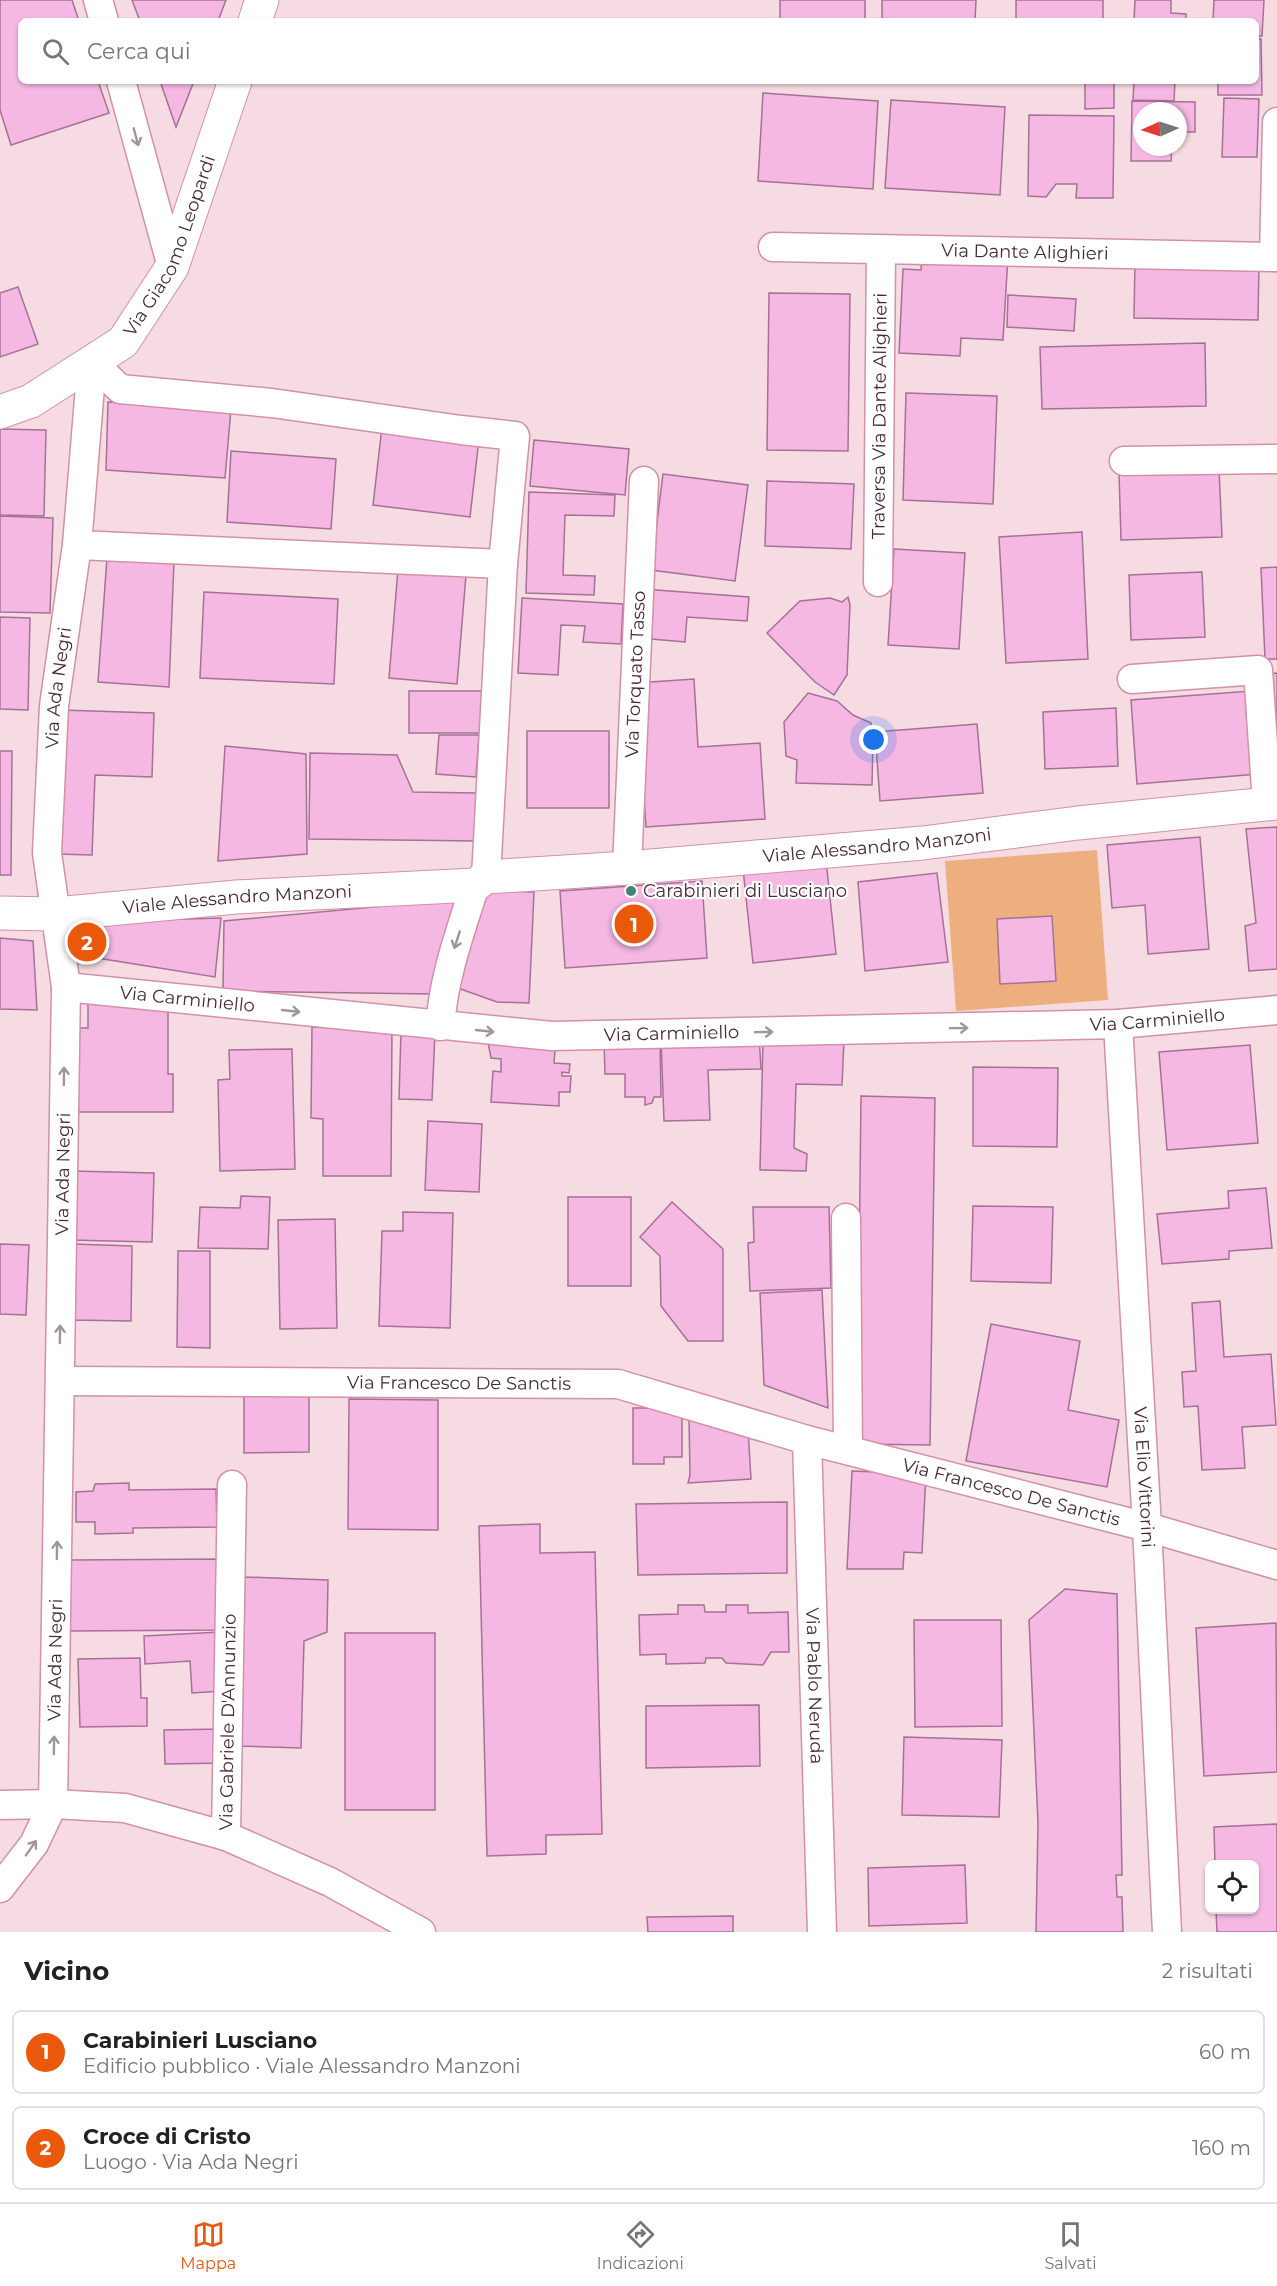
<!DOCTYPE html>
<html lang="it">
<head>
<meta charset="utf-8">
<style>
  body { margin:0; font-family:Montserrat,sans-serif; background:#f6f6f6; color:#222 }
  .controls { position:absolute; right:18px; bottom:18px; display:grid; overflow:hidden; border-radius:9px; box-shadow:0 2px 4px #0004 }
  .controls button { width:54px; height:54px; display:grid; place-items:center; padding:0; border:0; border-bottom:2px solid #e0e0e0; background:#fff; color:#222; font:30px sans-serif }
  .compass { position:absolute; left:1133px; top:102px; width:54px; height:54px; border-radius:50%; background:#fff; box-shadow:0 2px 4px #0004; rotate:267deg }
  .you { position:absolute; left:874px; top:740px; width:21px; height:21px; margin:-15px; border:4px solid #fff; border-radius:50%; background:#1a73e8; box-shadow:0 0 0 9px #1a73e833 }
  .badge { display:grid; place-items:center; width:39px; height:39px; border-radius:50%; background:#ea580c; color:#fff; font-size:20px; font-weight:700 }
  .pin { position:absolute; translate:-50% -50%; border:3px solid #fff; box-shadow:0 2px 6px #0006 }
  .list { margin:0; padding:0; list-style:none }
  h2 { display:flex; justify-content:space-between; align-items:center; height:78px; margin:0; padding:0 24px; font-size:26px }
  h2 small { font-size:20px; font-weight:400; color:#767676 }
  .list li { display:grid; grid-template-columns:39px 1fr auto; gap:18px; align-items:center; box-sizing:border-box; height:84px; margin:0 12px 12px; padding:0 12px; border:2px solid #e0e0e0; border-radius:9px }
  .list b { display:block; font-size:22px; white-space:nowrap }
  .list p { margin:0; font-size:20px; white-space:nowrap; color:#767676 }
  .list em { font-size:20px; font-style:normal; color:#767676 }
  .icon { flex:none; width:33px; height:33px; fill:none; stroke:currentColor; stroke-width:2; stroke-linecap:round; stroke-linejoin:round }
  .map { position:relative; flex:none; width:1277px; height:1932px; overflow:hidden }
  .search { position:absolute; background:#fff; box-shadow:0 2px 4px #0004; left:18px; right:18px; top:18px; height:66px; display:flex; align-items:center; gap:15px; box-sizing:border-box; padding:0 21px; border-radius:9px; color:#767676; font-size:22px }
  .sheet { height:270px; background:#fff }
  nav { display:flex; justify-content:space-around; align-items:center; box-sizing:border-box; height:84px; border-top:2px solid #e0e0e0; background:#fff; font-size:16px; color:#767676 }
  nav a { display:grid; justify-items:center; gap:3px }
  nav .on { color:#ea580c }
  .map>svg:first-child { display:block }
  .green { fill:#edae80 }
  .building { fill:#f4b8e3; stroke:#a57196; stroke-width:1.5 }
  .lines { fill:none; stroke-linecap:round; stroke-linejoin:round }
  .minor-casing { stroke:#d291a7; stroke-width:31 }
  .tertiary-casing { stroke:#d291a7; stroke-width:35 }
  .minor { stroke:#fff; stroke-width:28 }
  .tertiary { stroke:#fff; stroke-width:33 }
  .oneway { stroke:#a2959a }
  .poi-dot { fill:#428475; stroke:#fff; stroke-width:2 }
  .labels { text-anchor:middle; dominant-baseline:central; stroke-width:4.5; stroke-linejoin:round; paint-order:stroke }
  .street-label { font-size:18px; fill:#462b34; stroke:#fff }
  .poi-label { font-size:18px; fill:#462b34; stroke:#fff; text-anchor:start }
</style>
</head>
<body>
<div class="map">
<svg width="1277" height="1932" viewBox="0 0 1277 1932">
  <rect width="100%" height="100%" fill="#f7dbe3"/>
  <polygon class="green" points="1097,850 1108,1000 956,1011 945,861"/>
  <g class="building">
    <polygon points="0,0 72,0 79,21 21,21 21,81 98,81 109,113 11,145 0,110"/>
    <polygon points="132,0 226,0 218,21 140,21"/>
    <rect x="780" y="0" width="85" height="21"/>
    <polygon points="882,0 976,0 975,21 882,21"/>
    <rect x="1016" y="0" width="87" height="21"/>
    <polygon points="1135,0 1171,0 1171,13 1186,14 1186,21 1134,21"/>
    <polygon points="1214,0 1264,0 1262,36 1256,36 1256,21 1213,21"/>
    <polygon points="1256,39 1261,39 1262,95 1218,95 1218,81 1256,81"/>
    <polygon points="160,81 194,81 176,127"/>
    <polygon points="1085,81 1114,81 1114,108 1085,109"/>
    <polygon points="1134,81 1175,81 1174,101 1133,100"/>
    <polygon points="763,93 878,101 873,189 758,181"/>
    <polygon points="1224,98 1259,99 1257,157 1222,157"/>
    <polygon points="891,100 1005,107 1000,195 885,188"/>
    <polygon points="1132,101 1195,102 1195,132 1178,132 1178,111 1142,111 1142,147 1172,147 1171,161 1131,161"/>
    <polygon points="1029,115 1114,116 1113,198 1076,198 1077,184 1056,184 1046,197 1028,196"/>
    <polygon points="922,252 1008,256 1003,340 961,338 960,356 899,353 903,269 921,270"/>
    <polygon points="1135,261 1259,264 1258,320 1134,318"/>
    <polygon points="18,287 38,344 0,357 0,293"/>
    <polygon points="769,293 850,294 848,451 767,450"/>
    <polygon points="1008,295 1076,299 1074,331 1007,327"/>
    <polygon points="1205,343 1206,406 1042,409 1040,347"/>
    <polygon points="906,393 997,396 993,504 903,500"/>
    <polygon points="108,402 231,409 225,478 106,470"/>
    <polygon points="382,427 479,439 470,517 373,505"/>
    <polygon points="0,429 46,430 44,516 0,515"/>
    <polygon points="534,440 629,449 625,495 530,486"/>
    <polygon points="231,451 336,459 331,529 227,522"/>
    <polygon points="1219,468 1222,537 1121,540 1119,472"/>
    <polygon points="663,474 748,485 735,581 651,570"/>
    <polygon points="767,481 854,484 851,549 765,546"/>
    <polygon points="529,492 615,495 614,516 565,515 563,575 595,576 594,595 526,593"/>
    <polygon points="0,516 53,518 50,613 0,612"/>
    <polygon points="1082,532 1088,659 1006,663 999,537"/>
    <polygon points="894,549 965,553 959,649 888,645"/>
    <polygon points="107,558 174,561 169,687 98,682"/>
    <polygon points="1277,567 1277,659 1265,659 1261,568"/>
    <polygon points="398,569 466,575 457,684 389,678"/>
    <polygon points="1202,572 1205,637 1131,640 1129,575"/>
    <polygon points="643,589 749,597 747,621 687,617 685,642 640,638"/>
    <polygon points="204,592 338,599 334,684 200,678"/>
    <polygon points="848,597 850,605 847,675 834,695 815,682 767,633 800,601 830,598 842,602"/>
    <polygon points="522,598 623,604 621,644 583,642 585,626 561,625 558,675 518,673"/>
    <polygon points="0,617 30,618 28,710 0,709"/>
    <polygon points="1277,673 1277,746 1268,674"/>
    <polygon points="694,679 698,747 760,743 765,819 646,827 636,683"/>
    <rect x="409" y="691" width="76" height="42"/>
    <polygon points="1251,691 1258,774 1137,784 1131,700"/>
    <polygon points="808,693 837,701 853,715 871,723 873,740 872,785 796,783 797,760 786,756 784,722"/>
    <polygon points="1116,708 1118,766 1045,769 1043,712"/>
    <polygon points="61,710 154,713 152,777 95,775 92,855 56,854"/>
    <polygon points="977,724 983,793 880,801 875,732"/>
    <rect x="527" y="731" width="82" height="77"/>
    <polygon points="439,735 479,735 476,777 436,774"/>
    <polygon points="225,746 306,754 307,854 218,861"/>
    <polygon points="0,751 12,751 11,875 0,875"/>
    <polygon points="310,753 397,755 413,792 478,793 478,841 309,839"/>
    <polygon points="1277,827 1277,969 1249,971 1245,926 1256,923 1246,829"/>
    <polygon points="1200,837 1209,949 1148,954 1145,905 1112,908 1107,845"/>
    <polygon points="826,860 836,954 753,963 743,869"/>
    <polygon points="937,873 948,962 865,971 858,882"/>
    <polygon points="702,881 707,958 565,968 560,891"/>
    <polygon points="482,890 534,892 529,1003 497,1002 452,986"/>
    <polygon points="457,899 433,994 223,991 224,921"/>
    <polygon points="1052,916 1056,981 1000,984 997,919"/>
    <polygon points="221,918 215,977 85,956 85,922"/>
    <polygon points="0,938 33,941 37,1010 0,1009"/>
    <polygon points="88,1002 168,1002 168,1074 173,1074 173,1112 69,1112 71,1048 80,1028 88,1028"/>
    <polygon points="312,1027 392,1028 391,1176 323,1176 323,1119 311,1118"/>
    <polygon points="401,1032 435,1033 432,1100 399,1099"/>
    <polygon points="759,1035 761,1069 708,1070 710,1120 664,1121 661,1039"/>
    <polygon points="487,1037 556,1040 554,1063 570,1064 569,1073 562,1072 562,1076 571,1076 570,1092 559,1092 559,1106 491,1102 493,1071 501,1072 501,1059 491,1058"/>
    <polygon points="763,1039 844,1040 842,1085 796,1084 794,1148 807,1154 806,1171 760,1170"/>
    <polygon points="660,1040 661,1097 654,1097 652,1103 645,1105 645,1097 625,1097 625,1074 605,1074 604,1041"/>
    <polygon points="1250,1045 1258,1143 1167,1150 1159,1052"/>
    <polygon points="292,1049 295,1169 220,1171 218,1080 230,1079 229,1050"/>
    <polygon points="973,1067 1058,1068 1057,1147 973,1146"/>
    <polygon points="861,1096 935,1098 930,1445 857,1444"/>
    <polygon points="428,1121 482,1124 479,1192 425,1190"/>
    <polygon points="72,1171 154,1173 152,1242 70,1240"/>
    <polygon points="1266,1188 1272,1248 1229,1251 1229,1259 1162,1264 1157,1214 1229,1208 1228,1191"/>
    <polygon points="241,1196 270,1197 268,1249 198,1248 200,1207 240,1208"/>
    <rect x="568" y="1197" width="63" height="89"/>
    <polygon points="672,1202 723,1249 723,1341 688,1341 661,1306 660,1256 640,1237"/>
    <polygon points="973,1206 1053,1207 1051,1283 971,1281"/>
    <polygon points="753,1207 829,1207 831,1288 750,1291 748,1243 754,1242"/>
    <polygon points="403,1212 453,1213 450,1328 379,1326 382,1231 403,1231"/>
    <polygon points="335,1219 337,1328 280,1329 278,1220"/>
    <polygon points="0,1244 29,1245 26,1315 0,1314"/>
    <polygon points="72,1244 132,1246 131,1321 71,1320"/>
    <polygon points="178,1251 210,1251 210,1348 177,1347"/>
    <polygon points="822,1290 828,1408 764,1385 760,1293"/>
    <polygon points="1220,1301 1224,1357 1271,1354 1276,1425 1242,1427 1245,1468 1202,1470 1198,1406 1184,1407 1182,1372 1196,1371 1192,1303"/>
    <polygon points="991,1324 1080,1341 1068,1410 1119,1420 1107,1487 966,1461"/>
    <polygon points="244,1395 309,1395 309,1452 244,1453"/>
    <polygon points="349,1399 438,1400 438,1530 348,1529"/>
    <polygon points="633,1408 682,1408 682,1457 664,1457 664,1464 633,1464"/>
    <polygon points="689,1417 748,1429 751,1479 688,1483 690,1475"/>
    <polygon points="852,1471 926,1474 922,1553 904,1552 903,1569 847,1569"/>
    <polygon points="129,1483 129,1490 216,1489 217,1527 133,1528 133,1533 95,1534 95,1522 76,1522 76,1492 93,1491 95,1484"/>
    <polygon points="787,1502 787,1573 638,1575 636,1504"/>
    <polygon points="540,1524 540,1553 595,1552 602,1834 546,1835 546,1854 487,1856 479,1526"/>
    <polygon points="226,1559 226,1630 69,1631 69,1560"/>
    <polygon points="244,1577 328,1580 327,1632 304,1641 301,1748 239,1746"/>
    <polygon points="1065,1589 1117,1594 1122,1875 1116,1875 1117,1897 1122,1897 1123,1932 1036,1932 1038,1823 1029,1620"/>
    <polygon points="678,1605 704,1605 705,1612 726,1612 726,1605 748,1605 748,1613 788,1612 789,1652 771,1652 763,1665 726,1663 722,1658 706,1658 705,1663 666,1664 666,1654 640,1655 639,1615 678,1614"/>
    <polygon points="914,1620 1001,1620 1002,1726 915,1727"/>
    <polygon points="1276,1623 1277,1772 1204,1776 1196,1628"/>
    <polygon points="220,1632 223,1691 192,1693 190,1661 145,1664 144,1636"/>
    <rect x="345" y="1633" width="90" height="177"/>
    <polygon points="140,1658 141,1698 147,1698 147,1726 80,1727 78,1659"/>
    <polygon points="759,1705 760,1766 646,1768 646,1706"/>
    <polygon points="224,1729 224,1763 165,1764 164,1730"/>
    <polygon points="904,1737 1002,1740 999,1817 902,1815"/>
    <polygon points="1277,1824 1277,1932 1217,1932 1216,1910 1254,1910 1254,1864 1215,1864 1214,1827"/>
    <polygon points="965,1865 967,1923 869,1926 868,1868"/>
    <polygon points="733,1916 733,1932 648,1932 647,1917"/>
  </g>
  <g class="lines">
    <g class="minor-casing">
      <g id="minor">
        <polyline points="98,0 104,21"/>
        <polyline points="121,81 172,267"/>
        <path id="s1" d="M773,247l504,10"/>
        <polyline points="1274,257 1277,122"/>
        <polyline points="92,362 120,389 272,403 461,430 515,436 503,564 486,877"/>
        <polyline points="92,362 77,545 503,564"/>
        <polyline points="1124,461 1277,459"/>
        <path id="s2" d="M878,582l3,-332"/>
        <polyline points="1132,679 1258,670 1267,804"/>
        <path id="s3" d="M627,868l17,-387"/>
        <path id="s4" d="M66,987l486,49 566,-12 159,-14"/>
        <path id="s5" d="M1118,1024l29,503 20,405"/>
        <path d="M440,1026c4,-51 20,-93 35,-141"/>
        <polyline points="846,1218 848,1450"/>
        <path id="s6" d="M60,1381l558,3 189,56 340,87 130,38"/>
        <path id="s7" d="M807,1440l15,492"/>
        <polyline points="0,1805 53,1804 125,1808 226,1836 330,1882 421,1932"/>
        <path id="s8" d="M226,1836l6,-351"/>
        <path id="s9" d="M0,1888l34,-44 19,-40 13,-817 -19,-134 7,-147 23,-161"/>
      </g>
    </g>
    <g class="tertiary-casing">
      <g id="tertiary">
        <polyline points="255,21 262,0"/>
        <path id="s10" d="M0,412l31,-11 92,-59 49,-75 63,-186"/>
        <path id="s11" d="M0,913l56,1 180,-17 239,-12 11,-8 141,-9 296,-25 155,-20 199,-20"/>
      </g>
    </g>
    <use href="#minor" class="minor"/>
    <use href="#tertiary" class="tertiary"/>
  </g>
  <defs><path id="oneway-shaft" d="M-6 0H5M1.5-3L5.5 0L1.5 3" fill="none" stroke-width="1.6" stroke-linecap="round" stroke-linejoin="round" transform="scale(1.5)"/></defs>
  <g class="oneway">
    <use href="#oneway-shaft" transform="translate(136 137) rotate(75)"/>
    <use href="#oneway-shaft" transform="translate(457 940) rotate(108)"/>
    <use href="#oneway-shaft" transform="translate(291 1011) rotate(6)"/>
    <use href="#oneway-shaft" transform="translate(959 1028) rotate(-1)"/>
    <use href="#oneway-shaft" transform="translate(485 1031) rotate(6)"/>
    <use href="#oneway-shaft" transform="translate(764 1032) rotate(-1)"/>
    <use href="#oneway-shaft" transform="translate(64 1076) rotate(-89)"/>
    <use href="#oneway-shaft" transform="translate(60 1334) rotate(-89)"/>
    <use href="#oneway-shaft" transform="translate(57 1550) rotate(-89)"/>
    <use href="#oneway-shaft" transform="translate(54 1745) rotate(-89)"/>
    <use href="#oneway-shaft" transform="translate(31 1848) rotate(-55)"/>
  </g>
  <circle class="poi-dot" cx="631" cy="891" r="6"/>
  <g class="labels">
    <g class="street-label">
      <text stroke="none"><textPath href="#s10" startOffset="250">Via Giacomo Leopardi</textPath></text>
      <text stroke="none"><textPath href="#s1" startOffset="252">Via Dante Alighieri</textPath></text>
      <text stroke="none"><textPath href="#s2" startOffset="166">Traversa Via Dante Alighieri</textPath></text>
      <text stroke="none"><textPath href="#s3" startOffset="194">Via Torquato Tasso</textPath></text>
      <text stroke="none"><textPath href="#s9" startOffset="1218">Via Ada Negri</textPath></text>
      <text stroke="none"><textPath href="#s11" startOffset="882">Viale Alessandro Manzoni</textPath></text>
      <text stroke="none"><textPath href="#s11" startOffset="238">Viale Alessandro Manzoni</textPath></text>
      <text stroke="none"><textPath href="#s4" startOffset="122">Via Carminiello</textPath></text>
      <text stroke="none"><textPath href="#s4" startOffset="1094">Via Carminiello</textPath></text>
      <text stroke="none"><textPath href="#s4" startOffset="608">Via Carminiello</textPath></text>
      <text stroke="none"><textPath href="#s9" startOffset="730">Via Ada Negri</textPath></text>
      <text stroke="none"><textPath href="#s6" startOffset="399">Via Francesco De Sanctis</textPath></text>
      <text stroke="none"><textPath href="#s5" startOffset="454">Via Elio Vittorini</textPath></text>
      <text stroke="none"><textPath href="#s6" startOffset="966">Via Francesco De Sanctis</textPath></text>
      <text stroke="none"><textPath href="#s9" startOffset="244">Via Ada Negri</textPath></text>
      <text stroke="none"><textPath href="#s7" startOffset="246">Via Pablo Neruda</textPath></text>
      <text stroke="none"><textPath href="#s8" startOffset="114">Via Gabriele D'Annunzio</textPath></text>
    </g>
    <g class="poi-label">
      <text x="643" y="891">Carabinieri di Lusciano</text>
    </g>
  </g>
</svg>
<div class="controls">
<button><svg class="icon" aria-label="locate" viewBox="0 0 24 24"><circle cx="12" cy="12" r="6"/><path d="M12 2v4M12 18v4M2 12h4M18 12h4"/></svg></button>
</div>
<svg class="compass" viewBox="-18 -18 36 36"><path d="M0-13l5 13h-10z" fill="#e53935"/><path d="M0 13l5-13h-10z" fill="#767676"/></svg>
<div class="you"></div>
<div class="pin badge" style="left:634px;top:924px">1</div>
<div class="pin badge" style="left:87px;top:942px">2</div>
<div class="search"><svg class="icon" aria-label="search" viewBox="0 0 24 24"><circle cx="10" cy="10" r="6"/><path d="M15 15l6 6"/></svg>Cerca qui</div>
</div>
<section class="sheet">
<h2>Vicino<small>2 risultati</small></h2>
<ul class="list">
<li><span class="badge">1</span><div><b>Carabinieri Lusciano</b><p>Edificio pubblico · Viale Alessandro Manzoni</p></div><em>60 m</em></li>
<li><span class="badge">2</span><div><b>Croce di Cristo</b><p>Luogo · Via Ada Negri</p></div><em>160 m</em></li>
</ul>
</section>
<nav>
<a class="on"><svg class="icon" aria-label="map" viewBox="0 0 24 24"><path d="M3 6l6-2 6 2 6-2v14l-6 2-6-2-6 2zM9 4v14M15 6v14"/></svg>Mappa</a>
<a><svg class="icon" aria-label="directions" viewBox="0 0 24 24"><path d="M12 3l9 9-9 9-9-9zM9 14v-3h6M13 9l2 2-2 2"/></svg>Indicazioni</a>
<a><svg class="icon" aria-label="saved" viewBox="0 0 24 24"><path d="M7 4h10v16l-5-4-5 4z"/></svg>Salvati</a>
</nav>
</body>
</html>
